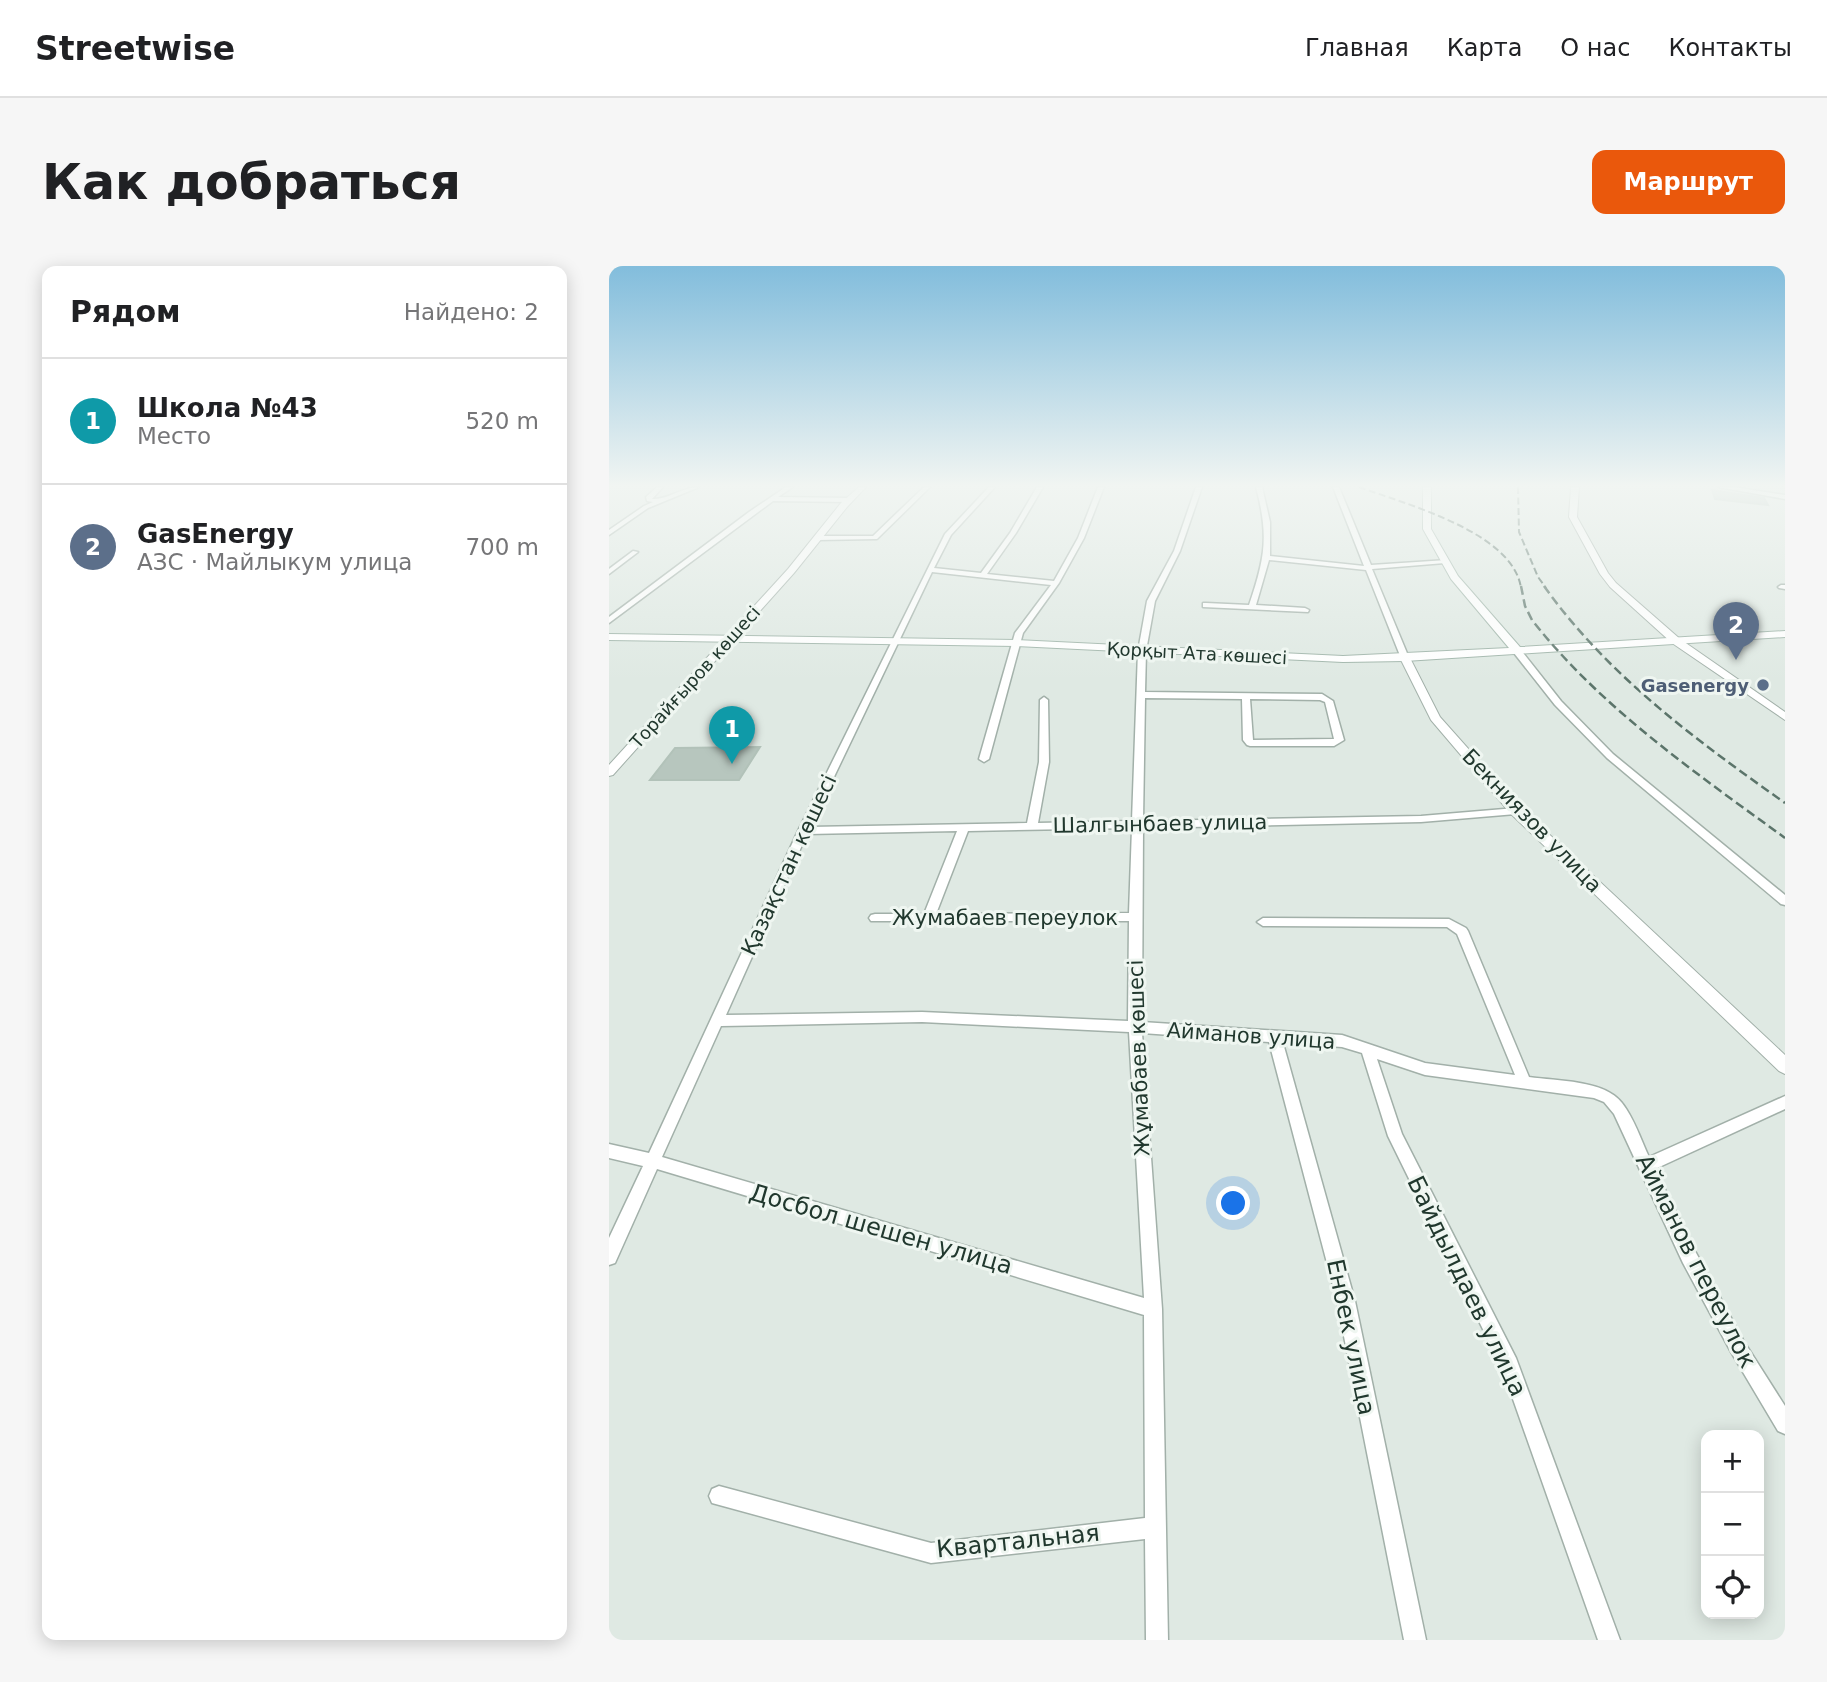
<!DOCTYPE html>
<html lang="ru">
<head>
<meta charset="utf-8">
<style>
  body { margin:0; font-family:"DejaVu Sans",sans-serif; background:#f6f6f6; color:#202124 }
  .controls { position:absolute; right:21px; bottom:21px; display:grid; overflow:hidden; border-radius:14px; box-shadow:0 4px 18px #0003 }
  .controls button { width:63px; height:63px; display:grid; place-items:center; padding:0; border:0; border-bottom:2px solid #e0e0e0; background:#fff; color:#202124; font:35px sans-serif }
  .you { position:absolute; left:625px; top:938px; width:24px; height:24px; margin:-18px; border:5px solid #fff; border-radius:50%; background:#1a73e8; box-shadow:0 0 0 10px #1a73e833 }
  .badge { display:grid; place-items:center; width:46px; height:46px; border-radius:50%; background:#ea580c; color:#fff; font-size:23px; font-weight:700 }
  .pin { position:absolute; translate:-50% -58px; filter:drop-shadow(0 2px 4px #0008) }
  .pin::after { content:''; position:absolute; top:37px; width:24px; height:21px; background:inherit; clip-path:polygon(0 0,100% 0,50% 100%) }
  .list { margin:0; padding:0; list-style:none }
  h2 { display:flex; justify-content:space-between; align-items:center; height:91px; margin:0; padding:0 28px; font-size:30px }
  h2 small { font-size:23px; font-weight:400; color:#757577 }
  .list li { display:grid; grid-template-columns:46px 1fr auto; gap:21px; align-items:center; box-sizing:border-box; height:126px; padding:0 28px; border-top:2px solid #e0e0e0 }
  .list b { display:block; font-size:26px; white-space:nowrap }
  .list p { margin:0; font-size:23px; white-space:nowrap; color:#757577 }
  .list em { font-size:23px; font-style:normal; color:#757577 }
  .icon { flex:none; width:38px; height:38px; fill:none; stroke:currentColor; stroke-width:2; stroke-linecap:round; stroke-linejoin:round }
  .map { position:relative; flex:none; width:1176px; height:1374px; overflow:hidden; border-radius:14px }
  header { display:flex; align-items:center; gap:42px; box-sizing:border-box; height:98px; padding:0 35px; background:#fff; border-bottom:2px solid #e0e0e0 }
  header strong { font-size:33px }
  nav { display:flex; gap:38px; margin-inline-start:auto; font-size:24px }
  .intro { display:flex; align-items:center; justify-content:space-between; box-sizing:border-box; height:168px; padding:0 42px }
  h1 { margin:0; font-size:49px }
  .button { padding:18px 32px; border-radius:14px; background:#ea580c; color:#fff; font-size:24px; font-weight:700 }
  main { display:flex; gap:42px; padding:0 42px }
  aside { flex:1; background:#fff; border-radius:14px; box-shadow:0 4px 18px #0003 }
  .map>svg:first-child { display:block }
  .building { fill:#b7c6be; stroke:#b2c2b9; stroke-width:2 }
  .lines { fill:none; stroke-linecap:round; stroke-linejoin:round }
  .minor-casing { stroke:#a2b0a9; stroke-width:3 }
  .tertiary-casing { stroke:#a2b0a9; stroke-width:2 }
  .secondary-casing { stroke:#9fb4a9; stroke-width:2 }
  .minor { fill:#fff; fill-rule:evenodd }
  .tertiary { fill:#fff; fill-rule:evenodd }
  .secondary { fill:#fff; fill-rule:evenodd }
  .rail-far1 { stroke:#5b746a; stroke-width:2; stroke-dasharray:7 3.5; stroke-linecap:butt }
  .rail { stroke:#5b746a; stroke-width:2.5; stroke-dasharray:9 4.5; stroke-linecap:butt }
  .service-dot { fill:#5c6f8a; stroke:#eff6f1; stroke-width:2.5 }
  .labels { text-anchor:middle; dominant-baseline:central; stroke-width:6; stroke-linejoin:round; paint-order:stroke }
  .far-street-label { font-size:18px; fill:#21382e; stroke:#eff6f1 }
  .far-service-label { font-size:18px; font-weight:bold; fill:#4e5e75; stroke:#eff6f1; text-anchor:end }
  .street-label { font-size:21px; fill:#21382e; stroke:#eff6f1 }
  .near-street-label { font-size:24px; fill:#21382e; stroke:#eff6f1 }
</style>
</head>
<body>
<header>
<strong>Streetwise</strong>
<nav><a>Главная</a><a>Карта</a><a>О нас</a><a>Контакты</a></nav>
</header>
<div class="intro"><h1>Как добраться</h1><a class="button">Маршрут</a></div>
<main>
<aside>
<h2>Рядом<small>Найдено: 2</small></h2>
<ul class="list">
<li><span class="badge" style="background:#0f9aa8">1</span><div><b>Школа №43</b><p>Место</p></div><em>520 m</em></li>
<li><span class="badge" style="background:#5c6f8a">2</span><div><b>GasEnergy</b><p>АЗС · Майлыкум улица</p></div><em>700 m</em></li>
</ul>
</aside>
<div class="map">
<svg width="1176" height="1374" viewBox="0 0 1176 1374">
  <rect width="100%" height="100%" fill="#dfe9e3"/>
  <g class="building">
    <polygon points="1103,224 1155,232 1159,239 1106,233"/>
    <polygon points="151,481 130,514 41,514 66,482"/>
  </g>
  <g class="lines">
    <g class="minor-casing">
      <g id="minor">
        <path d="M48,221h6l-11,12c16,1 30,-12 47,-12l-51,21 -39,27v-5l35,-24 9,-4 -6,-1 -1,-4z"/>
        <polygon points="177,221 184,221 169,231 240,232 243,234 240,236 164,235 0,357 0,351 140,246"/>
        <polygon points="315,221 321,221 268,273 208,274 205,272 208,270 264,270"/>
        <path d="M380,221h6l-44,48 -17,33 47,5 29,-40 27,-46h6l-27,46 -29,41 67,7 24,-43 20,-51h6l-20,51 -25,45 -36,50 -34,126 -5,3 -5,-3 36,-126 36,-48 -119,-13 -122,255 217,-4 12,-61 1,-62 4,-3 4,3 1,62 -11,61 94,-2 6,-170 9,-50 27,-50 22,-64h6l-22,64 -25,50 -9,50 -1,41 177,2 11,7 11,39 -10,6h-84l-3,-1 -4,-5 -1,-41 -97,-1 -2,123 278,-5 95,-8 5,3 -5,3 -95,8 -278,6 -1,194 200,13 83,28 90,12 -58,-141 -10,-7 -184,-1 -6,-4 6,-4 186,1 17,9 2,3 61,146c28,4 76,3 93,26 12,15 19,37 27,54l136,-61v13l-130,60 40,82 48,89 42,66v28l-7,-3 -47,-79 -48,-89 -69,-149 -10,-12 -10,-4 -169,-23 -48,-16 25,75 114,224 104,282h-22l-96,-272 -114,-232 -26,-83 -20,-6 -59,-4 72,258 71,339h-22l-67,-339 -68,-259 -127,-9 20,276 6,331h-22l-1,-101 -214,24 -219,-60 -3,-7 3,-7 7,-3 212,57 214,-25 -1,-203 -487,-146 -42,94 -6,2v-27l34,-72 -34,-8v-14l40,9 149,-322 147,-297zM641,433l70,1 5,2 9,37 -81,1zM523,562l-3,85 -193,1 32,-83zM348,565l-33,83h-49l-4,1 -2,3 2,3h258l-1,100 -206,-9 -196,3 81,-181zM313,756l207,10 15,266 -482,-141 59,-131z"/>
        <path d="M647,221h6l8,35v34l94,10 -31,-79h6l32,78 76,-5v2l-2,1 -73,6 37,89 -1,2 -7,-2 -35,-88 -97,-10 -13,45 49,3 4,2 -1,2 -105,-5v-4h3l43,2c16,-47 20,-69 7,-118z"/>
        <polygon points="1109,221 1124,221 1176,229 1176,233"/>
        <polygon points="24,285 29,286 0,308 0,303"/>
        <polygon points="1172,319 1176,319 1176,323 1170,322 1169,321"/>
        <polygon points="905,383 911,383 952,435 1004,488 1176,629 1176,639 1172,638 998,492 946,439 905,387"/>
      </g>
    </g>
    <g class="tertiary-casing">
      <g id="tertiary">
        <polygon points="250,221 257,221 238,241 185,307 4,509 0,510 0,499 179,303 232,237"/>
        <polygon points="962,221 970,221 968,251 999,307 1007,317 1071,373 1176,446 1176,454 1063,377 1001,321 991,308 960,251"/>
        <polygon points="792,390 801,392 831,451 912,542 1176,789 1176,808 1170,805 902,548 822,454 791,392"/>
      </g>
    </g>
    <g class="secondary-casing">
      <polygon id="secondary" points="814,221 822,221 822,263 849,310 911,381 1176,365 1176,371 796,395 734,396 407,380 0,374 0,368 407,374 734,390 900,382 842,313 814,263"/>
    </g>
    <use href="#minor" class="minor"/>
    <use href="#tertiary" class="tertiary"/>
    <use href="#secondary" class="secondary"/>
    <g class="rail-far1">
      <path d="M750,221c46,17 154,45 162,101"/>
      <polyline points="909,221 910,266 929,311 937,322"/>
    </g>
    <g class="rail">
      <path d="M912,320l4,20 7,14c69,88 164,153 253,218"/>
      <path d="M935,320c64,90 152,154 241,217"/>
    </g>
  </g>
  <linearGradient id="sky" x2="0" y2="1"><stop stop-color="#82bddc"/><stop offset="0.53" stop-color="#f1f5f2"/><stop offset="1" stop-color="#f1f5f2" stop-opacity="0"/></linearGradient>
  <rect width="1176" height="414" fill="url(#sky)"/>
  <circle class="service-dot" cx="1154" cy="419" r="7"/>
  <g class="labels">
    <g class="far-street-label">
      <text transform="translate(588 387) rotate(3)">Қорқыт Ата көшесі</text>
      <text transform="translate(86 411) rotate(-48)">Торайғыров көшесі</text>
    </g>
    <g class="far-service-label">
      <text x="1140" y="419">Gasenergy</text>
    </g>
    <g class="street-label">
      <text transform="translate(923 555) rotate(46)">Бекниязов улица</text>
      <text transform="translate(551 558) rotate(-1)">Шалгынбаев улица</text>
      <text transform="translate(180 599) rotate(-65)">Қазақстан көшесі</text>
      <text x="396" y="652">Жумабаев переулок</text>
      <text transform="translate(642 770) rotate(4)">Айманов улица</text>
      <text transform="translate(530 792) rotate(-92)">Жұмабаев көшесі</text>
    </g>
    <g class="near-street-label">
      <text transform="translate(272 963) rotate(16)">Досбол шешен улица</text>
      <text transform="translate(1087 995) rotate(63)">Айманов переулок</text>
      <text transform="translate(858 1020) rotate(64)">Байдылдаев улица</text>
      <text transform="translate(742 1071) rotate(78)">Енбек улица</text>
      <text transform="translate(409 1275) rotate(-6)">Квартальная</text>
    </g>
  </g>
</svg>
<div class="controls">
<button>+</button>
<button>−</button>
<button><svg class="icon" aria-label="locate" viewBox="0 0 24 24"><circle cx="12" cy="12" r="6"/><path d="M12 2v4M12 18v4M2 12h4M18 12h4"/></svg></button>
</div>
<div class="you"></div>
<div class="pin badge" style="left:123px;top:498px;background:#0f9aa8">1</div>
<div class="pin badge" style="left:1127px;top:394px;background:#5c6f8a">2</div>
</div>
</main>
</body>
</html>
